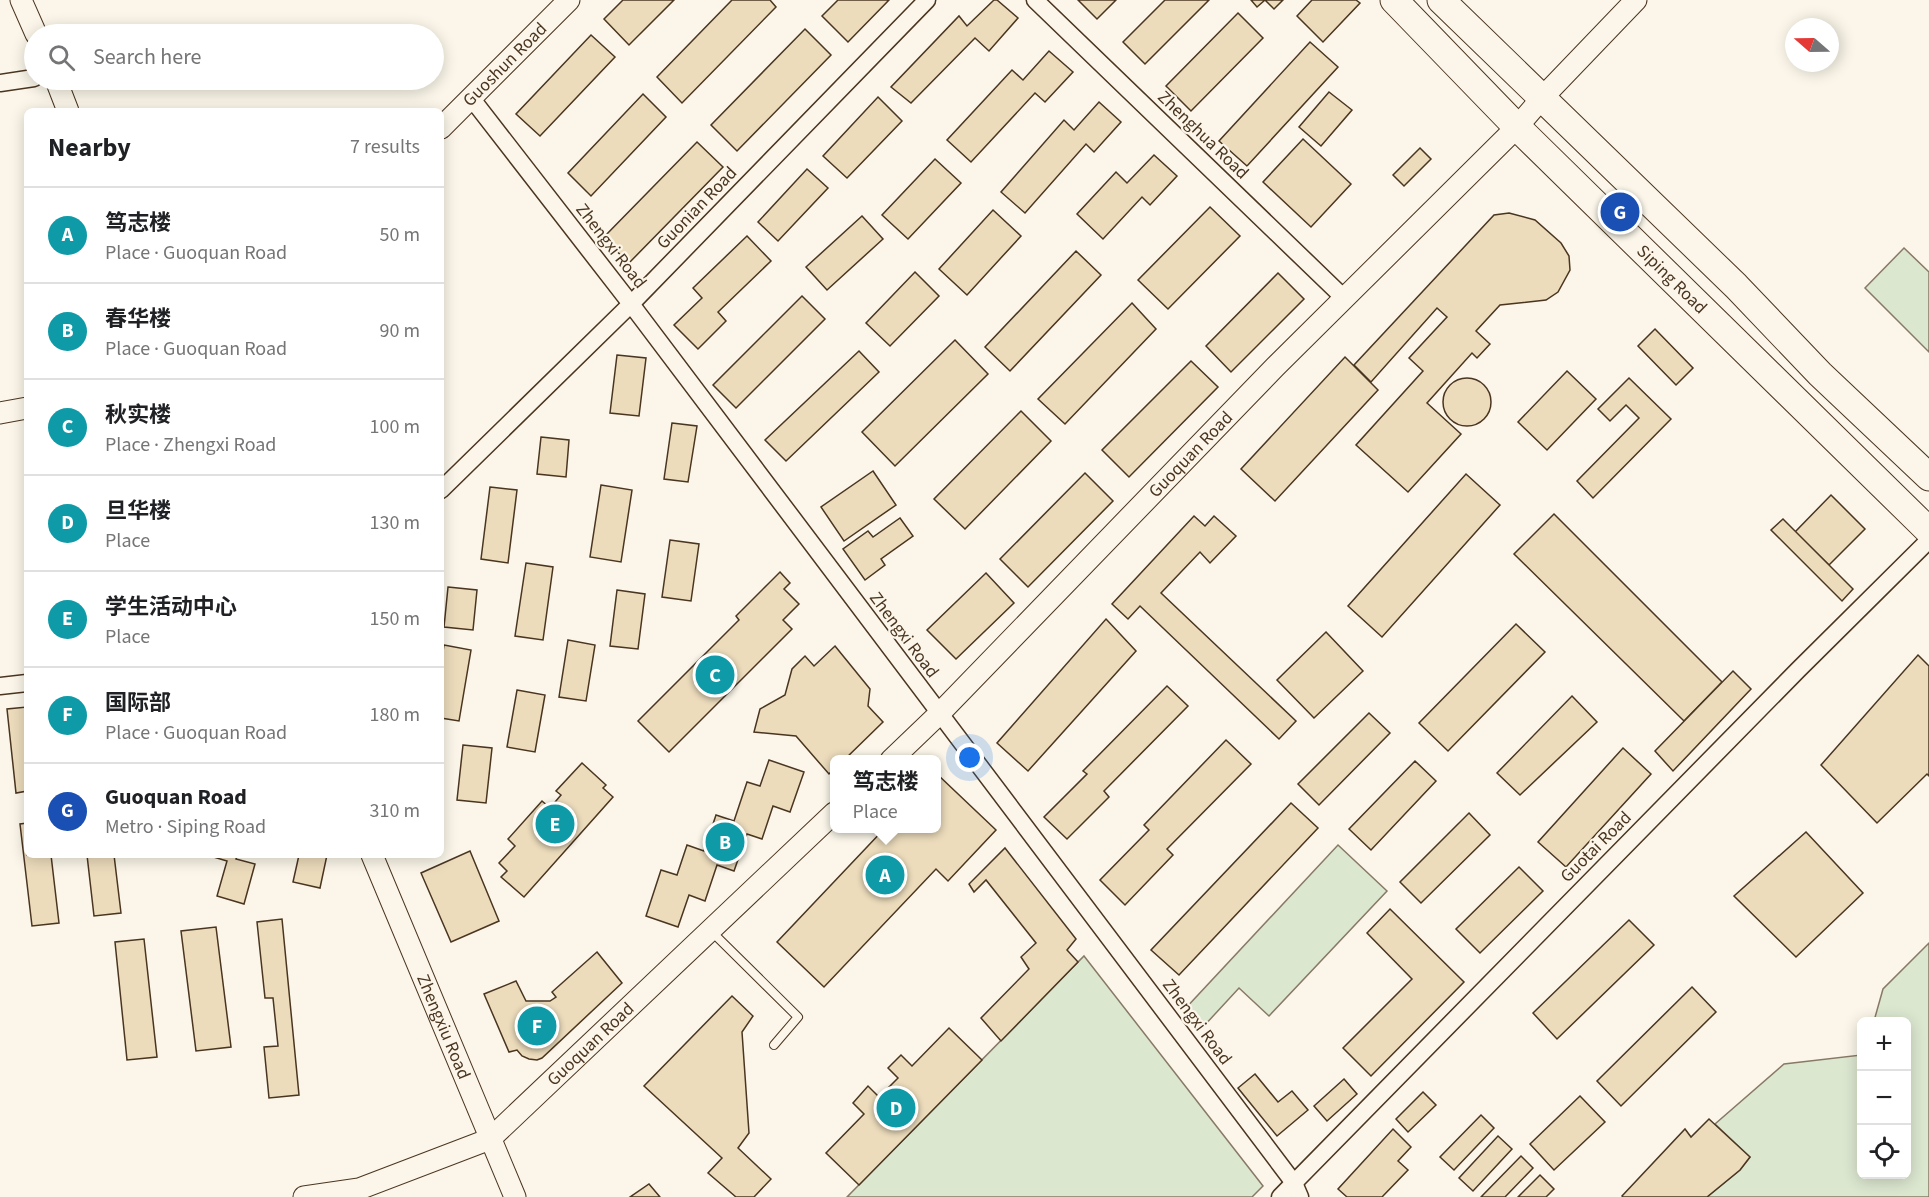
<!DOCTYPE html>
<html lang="en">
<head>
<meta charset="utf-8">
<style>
  body { margin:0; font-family:"Source Sans 3","Noto Sans SC",sans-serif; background:#f2f2f2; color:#202124 }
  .controls { position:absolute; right:18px; bottom:18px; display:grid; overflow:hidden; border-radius:9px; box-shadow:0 3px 15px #0003 }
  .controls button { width:54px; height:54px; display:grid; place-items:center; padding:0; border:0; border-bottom:2px solid #e0e0e0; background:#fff; color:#202124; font:30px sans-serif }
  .compass { position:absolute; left:1785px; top:18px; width:54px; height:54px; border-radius:50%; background:#fff; box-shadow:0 3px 15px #0003; rotate:290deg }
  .you { position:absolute; left:970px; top:758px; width:21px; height:21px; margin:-15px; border:4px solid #fff; border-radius:50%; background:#1a73e8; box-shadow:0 0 0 9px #1a73e833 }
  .badge { display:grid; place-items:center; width:39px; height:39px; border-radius:50%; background:#b45309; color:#fff; font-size:20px; font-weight:700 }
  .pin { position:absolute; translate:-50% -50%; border:3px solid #fff; box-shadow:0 2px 6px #0006 }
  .popup { position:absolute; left:830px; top:755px; width:111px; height:78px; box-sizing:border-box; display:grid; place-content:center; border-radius:9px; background:#fff; filter:drop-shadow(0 2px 4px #0005); font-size:20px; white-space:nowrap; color:#757577 }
  .popup b { font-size:22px; color:#202124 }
  .popup::after { content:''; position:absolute; left:50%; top:100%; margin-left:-12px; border:12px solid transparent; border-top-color:#fff }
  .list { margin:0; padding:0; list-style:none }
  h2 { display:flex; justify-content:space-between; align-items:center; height:78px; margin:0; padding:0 24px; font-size:26px }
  h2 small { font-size:20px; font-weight:400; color:#757577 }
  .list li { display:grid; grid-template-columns:39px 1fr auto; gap:18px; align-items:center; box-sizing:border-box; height:96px; padding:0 24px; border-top:2px solid #e0e0e0 }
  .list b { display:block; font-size:22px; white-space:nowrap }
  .list p { margin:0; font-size:20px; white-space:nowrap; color:#757577 }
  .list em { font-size:20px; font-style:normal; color:#757577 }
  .icon { flex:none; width:33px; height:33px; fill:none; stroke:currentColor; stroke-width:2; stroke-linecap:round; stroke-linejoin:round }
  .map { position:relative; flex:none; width:1929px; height:1197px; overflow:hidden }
  .search { position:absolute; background:#fff; box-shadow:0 3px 15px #0003; left:24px; top:24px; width:420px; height:66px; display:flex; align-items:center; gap:15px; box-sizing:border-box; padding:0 21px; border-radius:33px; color:#757577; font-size:22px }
  .panel { position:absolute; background:#fff; box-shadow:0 3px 15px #0003; left:24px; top:108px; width:420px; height:750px; border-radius:9px }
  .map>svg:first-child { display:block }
  .green { fill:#dce7d0; stroke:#887966; stroke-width:1.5 }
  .building { fill:#ecdcbc; stroke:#4a3520; stroke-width:1.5 }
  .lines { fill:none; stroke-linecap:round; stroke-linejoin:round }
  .service-casing { stroke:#4a3520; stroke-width:10 }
  .minor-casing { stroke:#4a3520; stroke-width:19 }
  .tertiary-casing { stroke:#4a3520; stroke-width:23 }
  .primary-casing { stroke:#4a3520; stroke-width:29 }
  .service { stroke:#fbf6e9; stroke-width:8 }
  .minor { stroke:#fbf6e9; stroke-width:16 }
  .tertiary { stroke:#fbf6e9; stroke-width:21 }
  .primary { stroke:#fbf6e9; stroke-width:27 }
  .labels { text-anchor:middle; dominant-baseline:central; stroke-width:4.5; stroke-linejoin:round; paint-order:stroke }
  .street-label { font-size:18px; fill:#4a3520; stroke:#fbf6e9 }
</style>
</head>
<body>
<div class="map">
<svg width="1929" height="1197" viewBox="0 0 1929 1197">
  <rect width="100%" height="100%" fill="#fbf6e9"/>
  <g class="green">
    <polygon points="1904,248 1929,272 1929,352 1865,288"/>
    <polygon points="1338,845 1387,891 1269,1016 1239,988 1203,1027 1184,1010"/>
    <polygon points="1929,943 1929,1197 1707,1197 1740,1170 1750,1157 1715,1124 1784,1064 1861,1055 1862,1174 1906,1174 1906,1022 1874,1021 1883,989"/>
    <polygon points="1084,956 1263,1186 1252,1197 847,1197"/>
  </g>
  <g class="building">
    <polygon points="623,0 674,0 629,45 604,19"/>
    <polygon points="732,0 770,0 776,7 682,103 657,77"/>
    <polygon points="838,0 889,0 848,42 822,16"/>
    <polygon points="994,0 997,0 1018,18 989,51 975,38 911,103 891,87 959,16 967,26"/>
    <polygon points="1078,0 1116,0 1097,19"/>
    <polygon points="1165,0 1209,0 1145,64 1123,42"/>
    <polygon points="1251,0 1265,0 1257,7"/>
    <polygon points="1265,0 1283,0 1274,9"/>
    <polygon points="1312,0 1356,0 1360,3 1323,42 1297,16"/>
    <polygon points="1238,13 1263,38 1191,111 1166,86"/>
    <polygon points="805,29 831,55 737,151 711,125"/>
    <polygon points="591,35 615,57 540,136 516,114"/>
    <polygon points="1310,42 1338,67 1247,166 1219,141"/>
    <polygon points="1049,51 1073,72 1045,102 1035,93 971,162 947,140 1012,70 1023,80"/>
    <polygon points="1329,92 1352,110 1321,146 1299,127"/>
    <polygon points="643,94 666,117 591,196 568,173"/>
    <polygon points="878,97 902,121 847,178 823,156"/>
    <polygon points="1099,102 1121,122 1094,152 1086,144 1025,213 1001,192 1064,120 1074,130"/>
    <polygon points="1303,139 1351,184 1311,227 1263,182"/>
    <polygon points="697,142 723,167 629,263 603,238"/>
    <polygon points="1420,148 1431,159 1404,186 1393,175"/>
    <polygon points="1154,155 1177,176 1150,205 1142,197 1103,239 1077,214 1116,172 1127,183"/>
    <polygon points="935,159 961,183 908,239 882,215"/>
    <polygon points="807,169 828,188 778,241 758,222"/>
    <polygon points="1210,207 1240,236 1168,309 1138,280"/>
    <polygon points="993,210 1021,236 967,295 939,269"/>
    <polygon points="1509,213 1535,220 1561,243 1569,256 1570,270 1558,292 1546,300 1500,305 1476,331 1490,344 1477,358 1472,353 1427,403 1461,434 1408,492 1356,445 1423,371 1409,358 1447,317 1437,308 1371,382 1354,365 1494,215"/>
    <polygon points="862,216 883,239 827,290 806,267"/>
    <polygon points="747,236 771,261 718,312 726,321 698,349 674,325 702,298 693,288"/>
    <polygon points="1076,251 1101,275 1010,371 985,347"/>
    <polygon points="915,272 939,296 890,346 866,323"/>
    <polygon points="1278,273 1304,299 1231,372 1206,346"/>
    <polygon points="802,296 825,319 736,408 713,385"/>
    <polygon points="1132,303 1156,329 1065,424 1038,399"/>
    <polygon points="1655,329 1693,368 1676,385 1638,346"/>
    <polygon points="955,340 988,374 895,466 862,432"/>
    <polygon points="859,351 879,372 786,461 765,440"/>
    <polygon points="617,355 646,358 639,416 610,413"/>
    <polygon points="1345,357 1378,390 1275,501 1241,469"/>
    <polygon points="1191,361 1218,387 1129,477 1102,450"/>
    <polygon points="1567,371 1596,399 1547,450 1518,422"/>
    <circle cx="1467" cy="402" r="24"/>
    <polygon points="1629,378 1671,419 1593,498 1577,481 1639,418 1626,405 1610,421 1598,409"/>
    <polygon points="1021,411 1051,441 965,529 934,499"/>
    <polygon points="672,423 697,426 688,482 664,479"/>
    <polygon points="541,437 569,440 566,477 537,474"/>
    <polygon points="873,471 896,505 844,541 821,507"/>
    <polygon points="1085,473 1113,501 1028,587 1000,559"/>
    <polygon points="1466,474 1500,505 1382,637 1348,606"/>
    <polygon points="601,485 632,490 621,562 590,557"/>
    <polygon points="490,487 517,490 508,563 481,559"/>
    <polygon points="1831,495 1865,529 1829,565 1795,532"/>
    <polygon points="1554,514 1722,682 1684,721 1514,554"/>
    <polygon points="1194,516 1205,526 1214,516 1236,536 1210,563 1200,552 1161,593 1296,721 1279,739 1140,606 1128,619 1112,604"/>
    <polygon points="900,518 913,536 881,559 885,565 865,580 843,549 868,531 873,537"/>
    <polygon points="1783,519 1853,589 1842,601 1771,530"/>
    <polygon points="670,540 699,544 691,601 662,597"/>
    <polygon points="526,563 553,567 543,640 515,636"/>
    <polygon points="780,572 790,583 784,589 799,604 783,620 792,629 669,752 638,721 739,620 736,616"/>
    <polygon points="986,573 1014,603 956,659 927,630"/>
    <polygon points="448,587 477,590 473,630 444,627"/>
    <polygon points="617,590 645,594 638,649 610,646"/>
    <polygon points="1106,619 1136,651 1028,771 997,743"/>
    <polygon points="1516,624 1545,652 1448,751 1419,723"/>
    <polygon points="1326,632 1363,671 1314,718 1277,680"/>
    <polygon points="568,640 595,645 586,701 559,697"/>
    <polygon points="444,645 471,650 459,721 441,718 441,664"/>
    <polygon points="835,646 870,689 868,706 883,722 844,760 834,760 834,769 829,774 796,736 754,732 760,709 785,695 792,669 805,656 814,666"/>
    <polygon points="1918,655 1929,666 1929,776 1927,774 1877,823 1821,765"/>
    <polygon points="1733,671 1751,689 1673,771 1655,751"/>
    <polygon points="1167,686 1188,706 1104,791 1109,797 1067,839 1044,817 1087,774 1083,771"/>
    <polygon points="517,690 545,695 535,752 507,747"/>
    <polygon points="1572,696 1597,722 1520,795 1497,773"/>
    <polygon points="27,707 27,791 16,793 7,709"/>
    <polygon points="1369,713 1390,733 1319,805 1298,784"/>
    <polygon points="1226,740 1251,764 1167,849 1173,855 1125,905 1100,880 1149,830 1144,825"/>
    <polygon points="463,745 492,748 486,803 457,800"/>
    <polygon points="1623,748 1651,774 1566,867 1538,842"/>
    <polygon points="769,760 804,772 790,812 773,806 762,839 747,834 734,871 717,865 705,901 689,895 678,927 646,916 661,870 677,875 687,845 704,851 716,815 734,821 747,782 760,786"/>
    <polygon points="1415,761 1436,781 1371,850 1349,829"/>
    <polygon points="582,763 606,785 603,788 613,797 524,897 501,877 507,871 499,863 515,846 508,839 542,801 550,808 561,795 556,791"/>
    <polygon points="937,774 996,830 948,881 936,869 824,987 777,942 885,828 936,828"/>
    <polygon points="1291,803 1318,828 1179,975 1151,950"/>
    <polygon points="1469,813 1490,835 1421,903 1400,882"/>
    <polygon points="27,823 27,855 51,855 59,923 32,926 20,824"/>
    <polygon points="1806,832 1863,893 1796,957 1734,896"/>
    <polygon points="1005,848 1076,939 1067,950 1078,962 1001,1041 981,1018 1029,969 1021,957 1036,943 986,880 974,892 969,884"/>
    <polygon points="470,851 499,921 451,942 421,873"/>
    <polygon points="87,855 114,855 121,913 94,916"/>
    <polygon points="210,855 237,855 236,859 255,864 244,904 217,896 227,861 210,856"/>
    <polygon points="299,855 327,855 320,888 293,882"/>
    <polygon points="1519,867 1543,891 1480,953 1456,929"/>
    <polygon points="1390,909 1464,982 1371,1076 1343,1048 1412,979 1367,933"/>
    <polygon points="282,919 299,1095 269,1098 264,1047 278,1046 273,998 265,998 257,922"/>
    <polygon points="1629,920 1654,945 1557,1039 1533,1013"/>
    <polygon points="216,927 231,1047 196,1051 181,931"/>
    <polygon points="144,939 157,1057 127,1060 115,942"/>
    <polygon points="597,952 622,983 542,1058 537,1060 529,1059 522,1056 517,1050 509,1052 484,994 516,981 526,1001 550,1001 556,997 552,992"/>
    <polygon points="1692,987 1716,1012 1621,1106 1597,1081"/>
    <polygon points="732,996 753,1016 742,1032 749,1133 738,1148 771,1179 754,1197 736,1197 708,1173 722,1158 644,1086"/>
    <polygon points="949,1028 982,1060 859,1185 826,1153 864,1114 853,1103 868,1086 879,1097 898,1078 888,1068 901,1055 912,1066"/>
    <polygon points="1255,1074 1278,1102 1292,1091 1308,1110 1277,1136 1238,1088"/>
    <polygon points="1344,1079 1357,1094 1327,1121 1314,1106"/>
    <polygon points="1423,1092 1436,1105 1408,1132 1396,1119"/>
    <polygon points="1580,1096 1605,1122 1554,1170 1530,1144"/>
    <polygon points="1481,1115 1494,1128 1454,1170 1440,1157"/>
    <polygon points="1709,1119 1750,1157 1740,1170 1707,1197 1623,1197 1622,1196 1685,1129 1691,1137"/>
    <polygon points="1393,1129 1411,1147 1398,1161 1408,1170 1382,1197 1347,1197 1338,1189"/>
    <polygon points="1498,1136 1512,1149 1473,1191 1459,1178"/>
    <polygon points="1521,1156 1533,1168 1505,1197 1481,1197"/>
    <polygon points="1540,1175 1554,1189 1546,1197 1518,1197"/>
    <polygon points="649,1184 660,1197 630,1197"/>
  </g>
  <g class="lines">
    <g class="service-casing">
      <polyline id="service" points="711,931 798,1017 774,1045"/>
    </g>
    <g class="minor-casing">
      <g id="minor">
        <polyline points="1035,0 1344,298"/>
        <polyline points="0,83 34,78"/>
        <polyline points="472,99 631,304 1294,1183 1300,1197"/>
        <polyline points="441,490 631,304 927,0"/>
        <polyline points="0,686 27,683"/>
        <polyline points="1280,1197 1798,670 1929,540"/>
      </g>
    </g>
    <g class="tertiary-casing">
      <g id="tertiary">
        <polyline points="21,0 36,34"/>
        <polyline points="56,80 68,111"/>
        <path id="s1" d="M441,128l128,-128"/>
        <polyline points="0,413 27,408"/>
        <path id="s2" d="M891,760l48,-46 336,-347 242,-240 25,-29 94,-98"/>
        <path id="s3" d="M372,855l143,342"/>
        <path id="s4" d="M304,1197l55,-8 131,-50 344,-326"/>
      </g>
    </g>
    <g class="primary-casing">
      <g id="primary">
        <path id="s5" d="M1394,0l123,127 412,404"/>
        <polyline points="1441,0 1736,286 1820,374 1929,477"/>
      </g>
    </g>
    <use href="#service" class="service"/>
    <use href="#minor" class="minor"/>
    <use href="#tertiary" class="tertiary"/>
    <use href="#primary" class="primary"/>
  </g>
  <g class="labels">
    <g class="street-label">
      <text stroke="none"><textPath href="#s1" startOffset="90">Guoshun Road</textPath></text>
      <text transform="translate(1203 135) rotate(44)">Zhenghua Road</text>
      <text transform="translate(697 208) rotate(-46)">Guonian Road</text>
      <text transform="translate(611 246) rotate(52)">Zhengxi Road</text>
      <text stroke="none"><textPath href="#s5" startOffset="394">Siping Road</textPath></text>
      <text stroke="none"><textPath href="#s2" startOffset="428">Guoquan Road</textPath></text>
      <text transform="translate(904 635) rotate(53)">Zhengxi Road</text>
      <text transform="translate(1596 847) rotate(-45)">Guotai Road</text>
      <text transform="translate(1197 1022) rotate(53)">Zhengxi Road</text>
      <text stroke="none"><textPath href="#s3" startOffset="186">Zhengxiu Road</textPath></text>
      <text stroke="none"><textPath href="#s4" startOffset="334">Guoquan Road</textPath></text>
    </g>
  </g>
</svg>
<div class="controls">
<button>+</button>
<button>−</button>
<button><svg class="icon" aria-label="locate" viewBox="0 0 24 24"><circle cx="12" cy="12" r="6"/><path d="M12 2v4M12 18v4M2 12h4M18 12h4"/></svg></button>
</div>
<svg class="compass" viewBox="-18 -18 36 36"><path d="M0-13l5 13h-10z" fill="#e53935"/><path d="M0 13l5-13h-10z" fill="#757577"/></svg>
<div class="you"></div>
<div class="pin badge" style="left:885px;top:875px;background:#0f9aa8">A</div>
<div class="popup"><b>笃志楼</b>Place</div>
<div class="pin badge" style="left:725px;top:842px;background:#0f9aa8">B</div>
<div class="pin badge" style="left:715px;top:675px;background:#0f9aa8">C</div>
<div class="pin badge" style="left:896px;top:1108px;background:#0f9aa8">D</div>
<div class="pin badge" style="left:555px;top:824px;background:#0f9aa8">E</div>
<div class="pin badge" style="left:537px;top:1026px;background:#0f9aa8">F</div>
<div class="pin badge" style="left:1620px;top:212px;background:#1a4fb4">G</div>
<div class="search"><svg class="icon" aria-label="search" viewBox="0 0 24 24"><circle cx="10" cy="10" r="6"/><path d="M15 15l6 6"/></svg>Search here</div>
<section class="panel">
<h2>Nearby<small>7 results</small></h2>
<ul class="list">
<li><span class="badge" style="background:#0f9aa8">A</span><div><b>笃志楼</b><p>Place · Guoquan Road</p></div><em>50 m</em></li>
<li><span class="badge" style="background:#0f9aa8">B</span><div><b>春华楼</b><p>Place · Guoquan Road</p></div><em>90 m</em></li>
<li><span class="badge" style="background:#0f9aa8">C</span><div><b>秋实楼</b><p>Place · Zhengxi Road</p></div><em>100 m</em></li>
<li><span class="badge" style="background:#0f9aa8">D</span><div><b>旦华楼</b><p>Place</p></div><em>130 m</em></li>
<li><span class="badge" style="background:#0f9aa8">E</span><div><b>学生活动中心</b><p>Place</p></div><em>150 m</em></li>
<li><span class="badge" style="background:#0f9aa8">F</span><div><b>国际部</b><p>Place · Guoquan Road</p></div><em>180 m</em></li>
<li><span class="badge" style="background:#1a4fb4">G</span><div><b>Guoquan Road</b><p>Metro · Siping Road</p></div><em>310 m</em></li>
</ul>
</section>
</div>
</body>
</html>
